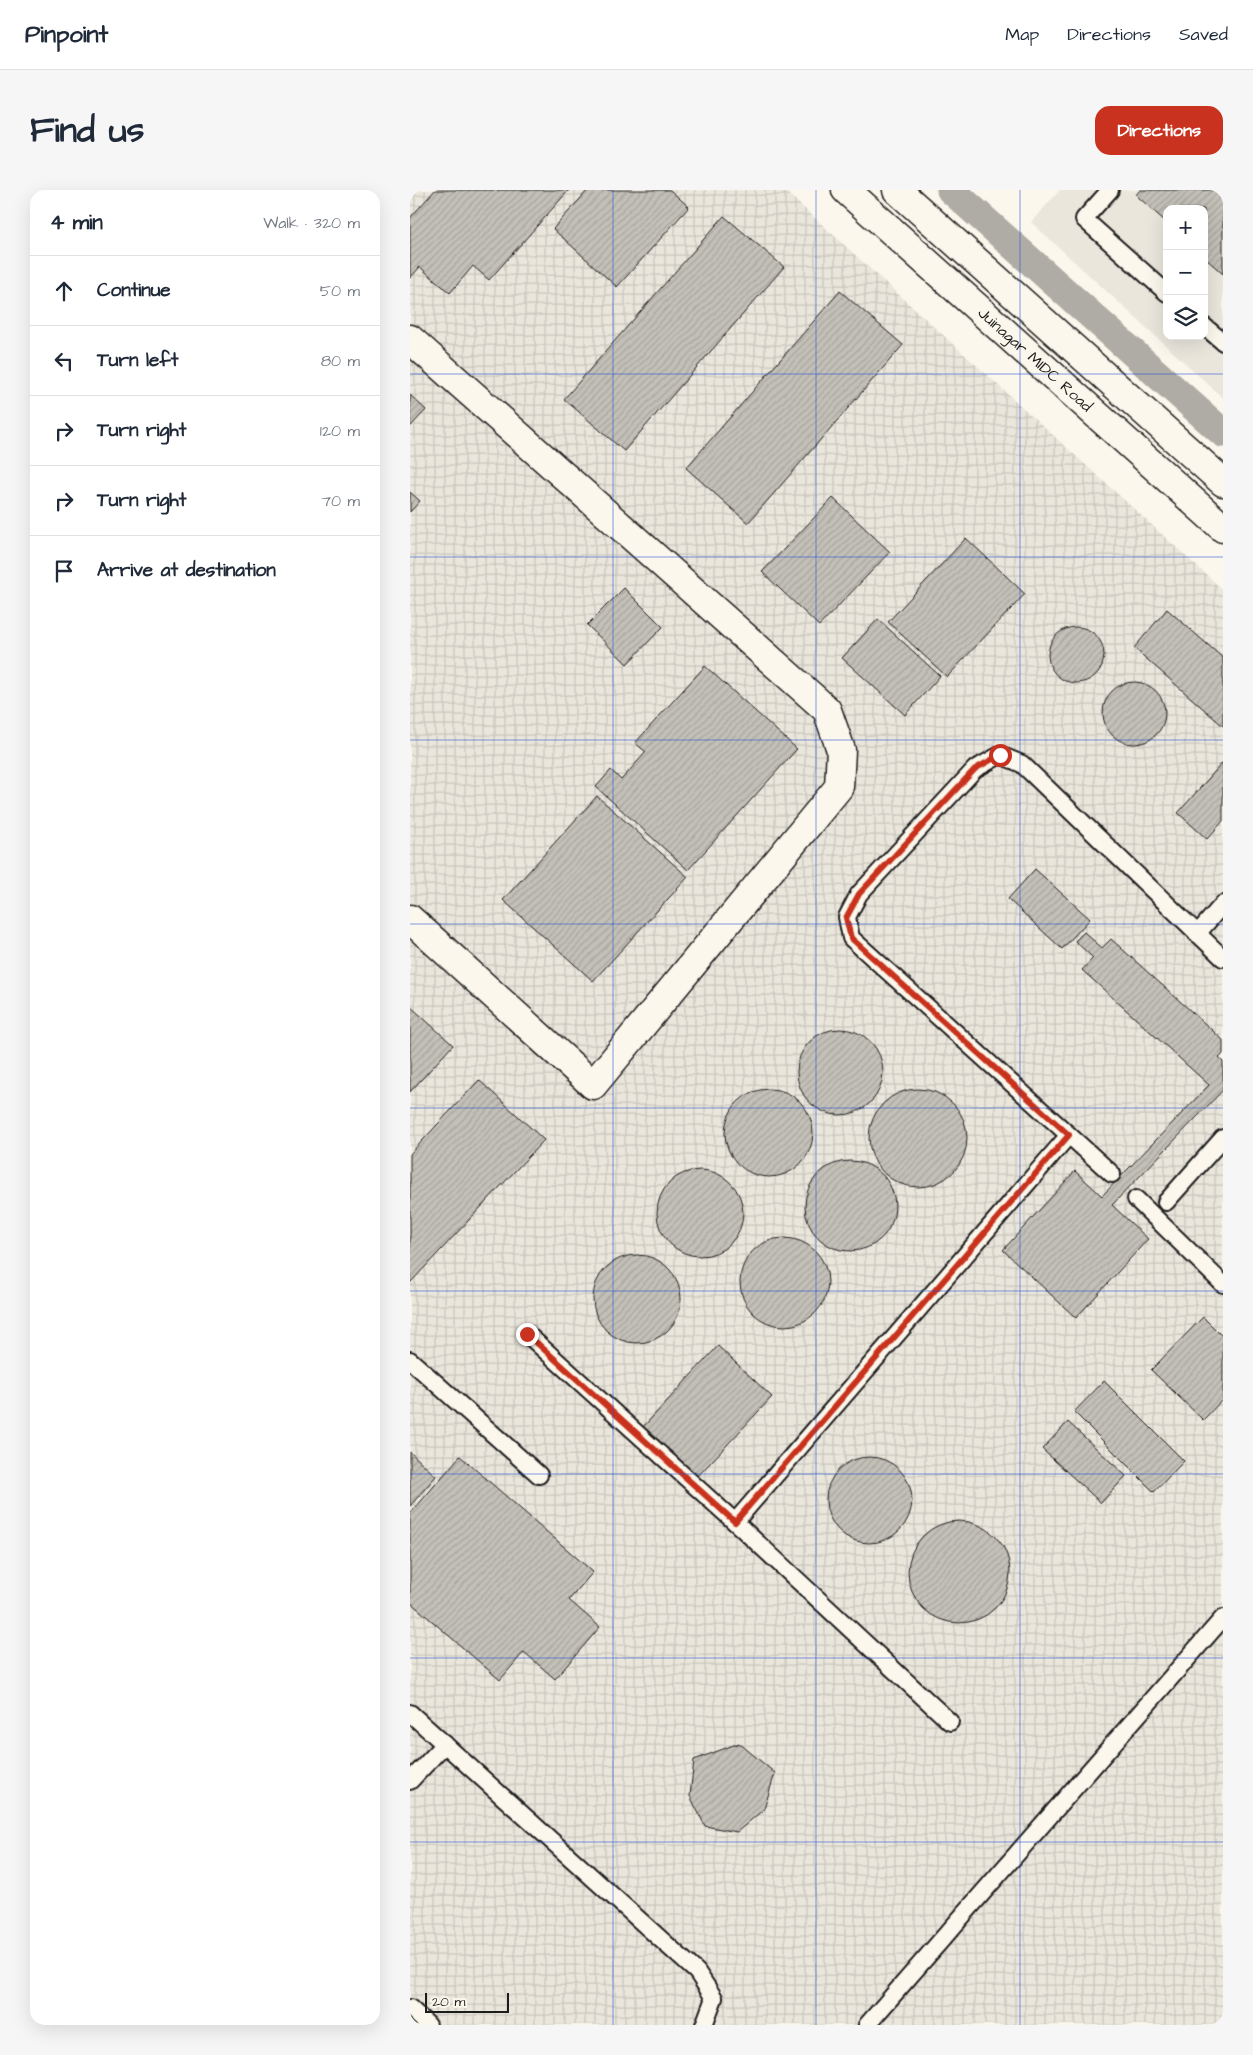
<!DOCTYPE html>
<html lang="en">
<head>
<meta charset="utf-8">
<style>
  body { margin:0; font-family:"Architects Daughter",sans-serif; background:#f6f6f7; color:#1f2937 }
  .controls { position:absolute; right:15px; top:15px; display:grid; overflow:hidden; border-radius:10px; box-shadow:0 5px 20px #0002 }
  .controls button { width:45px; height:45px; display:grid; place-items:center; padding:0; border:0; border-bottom:1px solid #e0e1e3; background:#fff; color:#1f2937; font:25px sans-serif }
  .scale { position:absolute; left:15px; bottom:12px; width:84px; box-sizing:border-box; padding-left:5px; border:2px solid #1c1c1c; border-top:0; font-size:14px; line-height:18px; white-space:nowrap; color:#1c1c1c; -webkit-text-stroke:4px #fbf7ec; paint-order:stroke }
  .stop { position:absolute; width:15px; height:15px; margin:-11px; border:4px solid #c8321e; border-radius:50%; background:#fff }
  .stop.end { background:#c8321e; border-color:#fff; box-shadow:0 1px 5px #0008 }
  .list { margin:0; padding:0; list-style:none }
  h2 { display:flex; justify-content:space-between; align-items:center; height:65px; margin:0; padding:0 20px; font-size:21px }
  h2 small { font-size:16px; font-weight:400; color:#747a83 }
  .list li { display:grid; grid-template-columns:32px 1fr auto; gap:15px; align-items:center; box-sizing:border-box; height:70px; padding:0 20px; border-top:1px solid #e0e1e3 }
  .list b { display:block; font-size:19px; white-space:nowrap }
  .list em { font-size:16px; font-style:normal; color:#747a83 }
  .icon { flex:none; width:28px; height:28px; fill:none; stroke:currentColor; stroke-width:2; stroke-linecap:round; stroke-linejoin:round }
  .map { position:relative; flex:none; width:813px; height:1835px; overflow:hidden; border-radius:15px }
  header { display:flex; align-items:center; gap:30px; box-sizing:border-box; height:70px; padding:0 25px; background:#fff; border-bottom:1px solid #e0e1e3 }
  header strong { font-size:24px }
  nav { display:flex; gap:28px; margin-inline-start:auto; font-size:18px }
  .intro { display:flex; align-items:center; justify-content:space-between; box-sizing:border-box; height:120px; padding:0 30px }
  h1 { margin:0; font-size:35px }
  .button { padding:12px 22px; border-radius:15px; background:#c8321e; color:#fff; font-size:18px; font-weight:700 }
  main { display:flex; gap:30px; padding:0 30px }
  aside { flex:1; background:#fff; border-radius:15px; box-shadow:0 5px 20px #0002 }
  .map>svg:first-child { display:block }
  .built { fill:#eae6dc; fill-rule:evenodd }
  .industrial { fill:url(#industrial-grid) }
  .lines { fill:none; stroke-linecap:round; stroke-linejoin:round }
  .canal { stroke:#afaca5; stroke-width:29 }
  .building { fill:url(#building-hatch); stroke:#1c1c1c }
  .service-casing { stroke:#1c1c1c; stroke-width:20 }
  .minor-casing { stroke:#1c1c1c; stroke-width:31 }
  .tertiary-casing { stroke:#1c1c1c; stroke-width:31 }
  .service { stroke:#fbf7ec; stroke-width:16 }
  .minor { stroke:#fbf7ec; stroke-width:28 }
  .tertiary { stroke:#fbf7ec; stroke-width:28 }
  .route { stroke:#c8321e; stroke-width:6 }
  .grid { fill:none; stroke:#1d4ed8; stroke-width:1; stroke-opacity:0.55 }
  .labels { text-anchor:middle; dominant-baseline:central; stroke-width:4.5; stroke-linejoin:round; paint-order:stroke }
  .street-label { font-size:16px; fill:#1c1c1c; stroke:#fbf7ec }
</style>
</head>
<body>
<header>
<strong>Pinpoint</strong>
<nav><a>Map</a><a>Directions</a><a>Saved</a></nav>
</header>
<div class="intro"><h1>Find us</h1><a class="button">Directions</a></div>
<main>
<aside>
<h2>4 min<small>Walk · 320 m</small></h2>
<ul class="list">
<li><svg class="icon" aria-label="ahead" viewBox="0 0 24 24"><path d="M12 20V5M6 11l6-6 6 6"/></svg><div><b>Continue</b></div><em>50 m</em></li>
<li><svg class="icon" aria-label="left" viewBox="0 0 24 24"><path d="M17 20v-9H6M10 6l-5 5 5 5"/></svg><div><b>Turn left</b></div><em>80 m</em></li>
<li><svg class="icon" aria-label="right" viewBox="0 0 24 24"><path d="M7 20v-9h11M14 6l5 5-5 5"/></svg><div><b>Turn right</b></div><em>120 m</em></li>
<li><svg class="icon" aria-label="right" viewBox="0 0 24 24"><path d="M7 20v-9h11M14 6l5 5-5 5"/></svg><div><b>Turn right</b></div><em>70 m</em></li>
<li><svg class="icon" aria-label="arrive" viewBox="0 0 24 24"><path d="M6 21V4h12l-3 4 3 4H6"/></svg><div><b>Arrive at destination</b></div></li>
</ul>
</aside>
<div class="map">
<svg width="813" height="1835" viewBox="0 0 813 1835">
  <defs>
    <pattern id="industrial-grid" width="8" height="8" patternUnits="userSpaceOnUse" patternTransform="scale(1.25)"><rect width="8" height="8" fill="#eae6dc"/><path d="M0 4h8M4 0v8" fill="none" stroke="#c8c5bc"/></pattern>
    <pattern id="building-hatch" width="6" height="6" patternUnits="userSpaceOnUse" patternTransform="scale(1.25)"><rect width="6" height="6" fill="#c3c0b8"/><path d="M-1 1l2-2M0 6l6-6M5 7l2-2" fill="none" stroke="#a7a49e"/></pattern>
  </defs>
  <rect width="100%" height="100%" fill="#fbf7ec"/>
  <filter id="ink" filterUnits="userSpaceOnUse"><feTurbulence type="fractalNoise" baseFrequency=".02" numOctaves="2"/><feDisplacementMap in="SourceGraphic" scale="10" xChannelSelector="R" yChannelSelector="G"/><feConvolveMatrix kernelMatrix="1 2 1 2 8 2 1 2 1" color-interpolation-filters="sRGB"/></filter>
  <g filter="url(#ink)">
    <path class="built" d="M650,0h163v208l-192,-176zM757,19h37v127h-37z"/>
    <polygon class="industrial" points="0,0 374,0 813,400 813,1835 0,1835"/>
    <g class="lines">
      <polyline class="canal" points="541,0 813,243"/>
    </g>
    <g class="building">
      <polygon points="25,0 159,0 79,90 63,76 40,103 10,77 0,88 0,28"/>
      <polygon points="178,0 260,0 279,17 207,97 143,39"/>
      <polygon points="730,0 813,0 813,84 794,67 794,19 757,19 757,33 726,5"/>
      <polygon points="314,26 374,77 214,261 154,209"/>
      <polygon points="430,101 493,155 338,333 276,278"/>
      <polygon points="0,205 16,220 0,237"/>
      <polygon points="0,302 10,311 0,322"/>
      <polygon points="423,308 480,362 409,436 352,382"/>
      <polygon points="556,348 615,404 537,487 478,432"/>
      <polygon points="214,398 253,437 217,474 177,435"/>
      <polygon points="757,419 813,468 813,536 724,458"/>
      <polygon points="468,429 530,486 495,525 432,468"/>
      <circle cx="666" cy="465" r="28"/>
      <polygon points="295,476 387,559 278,680 186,597 201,580 211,590 236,562 225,553"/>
      <circle cx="724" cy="523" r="31"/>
      <polygon points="813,572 813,631 797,649 768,623"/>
      <polygon points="187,606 278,687 183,791 93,710"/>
      <polygon points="625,679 680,729 652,759 598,709"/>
      <polygon points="674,742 692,758 701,749 813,850 813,864 809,868 813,872 813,900 702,1015 738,1049 666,1128 593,1060 665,981 692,1006 799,895 672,780 683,768 665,751"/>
      <polygon points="0,816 43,855 0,902"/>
      <circle cx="430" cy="882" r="43"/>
      <polygon points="69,890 134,950 0,1093 0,964"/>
      <circle cx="508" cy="948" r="49"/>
      <circle cx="359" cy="943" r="44"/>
      <circle cx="440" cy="1016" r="45"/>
      <circle cx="290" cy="1023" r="43"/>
      <circle cx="374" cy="1092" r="44"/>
      <circle cx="227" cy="1109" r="44"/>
      <polygon points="793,1127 813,1147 813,1209 793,1230 741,1180"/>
      <polygon points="308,1156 362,1207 286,1288 232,1238"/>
      <polygon points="694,1191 774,1271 744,1302 664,1222"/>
      <polygon points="658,1232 716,1286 691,1313 632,1259"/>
      <polygon points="0,1262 26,1286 0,1316"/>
      <polygon points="50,1266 183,1382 159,1410 190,1437 145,1489 114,1462 90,1490 0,1412 0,1324"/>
      <circle cx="459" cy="1310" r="43"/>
      <circle cx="549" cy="1382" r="51"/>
      <polygon points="329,1553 365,1583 354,1619 327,1642 295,1636 280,1606 284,1570"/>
    </g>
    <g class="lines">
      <g class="service-casing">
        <g id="service">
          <polyline points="700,0 674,29 757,103"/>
          <polyline points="794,136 813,152"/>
          <polyline points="787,744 813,714"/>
          <polyline points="702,984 441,748 437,727 449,704 565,579 590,565 612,574 813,768"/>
          <polyline points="726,1009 813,1094"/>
          <polyline points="756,1012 813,948"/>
          <polyline points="117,1144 325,1332 540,1532"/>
          <polyline points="0,1170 129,1285"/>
          <polyline points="325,1332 659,945"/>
          <polyline points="0,1523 287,1782 304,1808 294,1835"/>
          <polyline points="0,1591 35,1554"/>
          <polyline points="0,1818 18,1835"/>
          <polyline points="457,1835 813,1428"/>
        </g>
      </g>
      <g class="minor-casing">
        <polyline id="minor" points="0,149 417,520 431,560 429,597 183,895 0,729"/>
      </g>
      <g class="tertiary-casing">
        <g id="tertiary">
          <path id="s1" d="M436,0l377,338"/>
          <polyline points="487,0 813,292"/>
        </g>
      </g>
      <use href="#service" class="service"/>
      <use href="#minor" class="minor"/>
      <use href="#tertiary" class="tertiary"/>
    </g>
  </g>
  <g class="lines" filter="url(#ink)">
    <polyline class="route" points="117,1144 325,1332 659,945 441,748 436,728 449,704 565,579 590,565"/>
  </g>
  <path class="grid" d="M203,0v1835M406,0v1835M610,0v1835M0,184h813M0,367h813M0,550h813M0,734h813M0,918h813M0,1101h813M0,1284h813M0,1468h813M0,1652h813"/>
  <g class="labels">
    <g class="street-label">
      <text stroke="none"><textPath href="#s1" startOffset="254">Juinagar MIDC Road</textPath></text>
    </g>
  </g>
</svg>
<div class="controls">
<button>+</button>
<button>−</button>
<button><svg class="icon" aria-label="layers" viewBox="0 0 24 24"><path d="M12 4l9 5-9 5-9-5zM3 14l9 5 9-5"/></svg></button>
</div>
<div class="scale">20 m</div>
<div class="stop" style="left:590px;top:565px"></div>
<div class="stop end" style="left:117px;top:1144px"></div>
</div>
</main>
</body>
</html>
